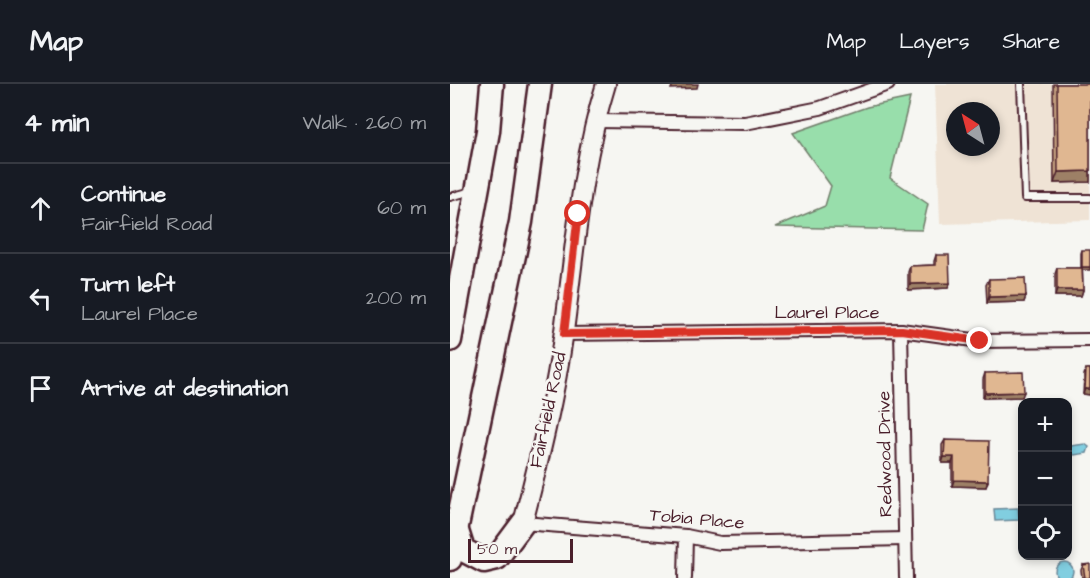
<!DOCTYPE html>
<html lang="en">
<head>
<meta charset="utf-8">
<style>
  body { margin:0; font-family:"Architects Daughter",sans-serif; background:#20242c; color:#f1f3f6 }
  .controls { position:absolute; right:18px; bottom:18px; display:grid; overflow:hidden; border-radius:12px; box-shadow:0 3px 9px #0003 }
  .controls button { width:54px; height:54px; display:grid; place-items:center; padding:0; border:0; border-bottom:2px solid #363941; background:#171b24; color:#f1f3f6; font:30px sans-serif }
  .compass { position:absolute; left:496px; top:18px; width:54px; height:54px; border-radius:50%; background:#171b24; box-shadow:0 3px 9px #0003; rotate:324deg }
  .scale { position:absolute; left:18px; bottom:15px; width:105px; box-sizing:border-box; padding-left:6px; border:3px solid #4a1f2b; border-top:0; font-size:16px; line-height:21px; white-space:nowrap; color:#4a1f2b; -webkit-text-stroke:4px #f6f6f2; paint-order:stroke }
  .stop { position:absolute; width:18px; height:18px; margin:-14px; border:4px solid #d93025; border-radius:50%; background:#fff }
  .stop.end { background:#d93025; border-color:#fff; box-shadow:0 2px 6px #0008 }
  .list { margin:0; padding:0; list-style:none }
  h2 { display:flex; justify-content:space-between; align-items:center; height:78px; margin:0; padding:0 24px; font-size:26px }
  h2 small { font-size:20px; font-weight:400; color:#9ea1a6 }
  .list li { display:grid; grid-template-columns:39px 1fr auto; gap:18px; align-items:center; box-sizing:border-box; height:90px; padding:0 24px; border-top:2px solid #363941 }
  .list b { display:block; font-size:22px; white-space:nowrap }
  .list p { margin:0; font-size:20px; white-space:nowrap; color:#9ea1a6 }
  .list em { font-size:20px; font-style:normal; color:#9ea1a6 }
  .icon { flex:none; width:33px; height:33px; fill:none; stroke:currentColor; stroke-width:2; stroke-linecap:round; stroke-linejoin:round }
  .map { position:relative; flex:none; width:640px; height:494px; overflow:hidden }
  header { display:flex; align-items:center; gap:36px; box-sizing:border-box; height:84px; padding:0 30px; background:#171b24; border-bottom:2px solid #363941 }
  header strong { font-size:28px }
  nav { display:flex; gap:33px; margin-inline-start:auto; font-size:21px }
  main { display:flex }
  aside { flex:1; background:#171b24 }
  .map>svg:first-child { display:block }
  .built { fill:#efe3d5; fill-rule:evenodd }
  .green { fill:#98deab; stroke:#717e6b; stroke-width:1.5 }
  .water { fill:#81cee0; stroke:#6b8898; stroke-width:1.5 }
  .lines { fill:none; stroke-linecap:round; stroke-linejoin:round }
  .lane-casing { stroke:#4a1f2b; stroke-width:10 }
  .street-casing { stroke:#4a1f2b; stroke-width:16 }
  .secondary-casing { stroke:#4a1f2b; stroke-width:22 }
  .highway-casing { stroke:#4a1f2b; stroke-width:27 }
  .lane { stroke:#f6f6f2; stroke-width:6 }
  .street { stroke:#f6f6f2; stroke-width:12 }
  .secondary { stroke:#f6f6f2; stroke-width:18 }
  .highway { stroke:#f6f6f2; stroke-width:22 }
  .wall { fill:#c19d7d; stroke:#4a1f2b; stroke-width:1.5 }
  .shaded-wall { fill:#9d8066; stroke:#4a1f2b; stroke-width:1.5 }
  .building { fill:#e0b791; stroke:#4a1f2b; stroke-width:1.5 }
  .route { stroke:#d93025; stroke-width:8 }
  .labels { text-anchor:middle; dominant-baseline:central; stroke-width:6; stroke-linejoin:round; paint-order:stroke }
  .street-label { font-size:18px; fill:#4a1f2b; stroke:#f6f6f2 }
</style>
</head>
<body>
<header>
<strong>Map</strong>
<nav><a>Map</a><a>Layers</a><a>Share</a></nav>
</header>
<main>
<aside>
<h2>4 min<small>Walk · 260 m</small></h2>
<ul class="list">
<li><svg class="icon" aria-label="ahead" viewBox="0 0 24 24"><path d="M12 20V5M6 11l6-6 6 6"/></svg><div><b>Continue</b><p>Fairfield Road</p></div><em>60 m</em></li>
<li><svg class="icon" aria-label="left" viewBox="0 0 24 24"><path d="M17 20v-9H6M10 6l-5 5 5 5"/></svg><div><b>Turn left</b><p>Laurel Place</p></div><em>200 m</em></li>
<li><svg class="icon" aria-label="arrive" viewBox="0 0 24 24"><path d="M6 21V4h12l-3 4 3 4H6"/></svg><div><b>Arrive at destination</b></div></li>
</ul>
</aside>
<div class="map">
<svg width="640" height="494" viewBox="0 0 640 494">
  <rect width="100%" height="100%" fill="#f6f6f2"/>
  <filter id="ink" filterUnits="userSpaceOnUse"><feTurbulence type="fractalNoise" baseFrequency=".0167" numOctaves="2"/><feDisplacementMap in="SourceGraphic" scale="12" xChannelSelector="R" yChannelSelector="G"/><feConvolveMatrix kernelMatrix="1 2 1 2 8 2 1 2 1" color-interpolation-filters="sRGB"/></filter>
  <g filter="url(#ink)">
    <path class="built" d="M485,0h155v136l-150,4zM505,27h36v36h-36z"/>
    <polygon class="green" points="460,14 440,94 478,120 472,146 325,143 375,122 381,102 343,49 417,23"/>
    <g class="water">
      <polygon points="635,360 639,363 637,369 624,371 620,367 621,362"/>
      <polygon points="568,424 569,436 545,437 544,425"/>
      <circle cx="614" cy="487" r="9"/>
    </g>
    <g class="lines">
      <g class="lane-casing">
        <g id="lane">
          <polyline points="571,0 575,114 640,114"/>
          <polyline points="0,113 22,107"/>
        </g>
      </g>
      <g class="street-casing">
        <g id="street">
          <polyline points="147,37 295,39 370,24 438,0"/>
          <polyline points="451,246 456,494"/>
          <polyline points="114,250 451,246 530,257 640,256"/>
          <polyline points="73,439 236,452 270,459 455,455"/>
          <polyline points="235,494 236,452"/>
        </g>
      </g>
      <g class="secondary-casing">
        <path id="secondary" d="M73,439c16,-63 32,-127 41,-192 11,-82 17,-167 42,-247"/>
      </g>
      <g class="highway-casing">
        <g id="highway">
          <polyline points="0,256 38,47 42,0"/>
          <polyline points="7,447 13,466 34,477 47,474 73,439"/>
          <polyline points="0,475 71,138 90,0"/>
        </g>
      </g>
      <use href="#lane" class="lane"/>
      <use href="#street" class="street"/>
      <use href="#secondary" class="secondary"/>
      <use href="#highway" class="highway"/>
    </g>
    <g class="wall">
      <polygon points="603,0 640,0 640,98 604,99"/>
      <polygon points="632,166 633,206 631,212 605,212 605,190 607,184 631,184 631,169"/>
      <polygon points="486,171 500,199 498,204 458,206 458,188 460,182 484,181 484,177"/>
      <polygon points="539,195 576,212 574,218 537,219 536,201"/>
      <polygon points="636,285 640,285 640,311 633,310 634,291"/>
      <polygon points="535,289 572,313 533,314 533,295"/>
      <polygon points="495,356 538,397 536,403 502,402 502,379 492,379 492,361"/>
      <polygon points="633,481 640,494 632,494 631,486"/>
    </g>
    <g class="shaded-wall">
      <polygon points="223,0 248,0 247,4 221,5"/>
      <polygon points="640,87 640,98 604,99 608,88"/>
      <polygon points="632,183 640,183 640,186 631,186"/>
      <polygon points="500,199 498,204 458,206 460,200"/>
      <polygon points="607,206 633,206 631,212 605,212"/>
      <polygon points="576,212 574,218 537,219 539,213"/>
      <polygon points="635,305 640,305 640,311 633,310"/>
      <polygon points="574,308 572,313 533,314 535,309"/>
      <polygon points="494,373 504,373 502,379 492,379"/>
      <polygon points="504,396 538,397 536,403 502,402"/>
    </g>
    <g class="building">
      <polygon points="607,0 640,0 640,87 608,88"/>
      <rect x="632" y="166" width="8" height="17"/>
      <polygon points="486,171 499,171 500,199 460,200 460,182 486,181"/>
      <polygon points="607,184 632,184 633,206 607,206"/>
      <polygon points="575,194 576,212 539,213 539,195"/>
      <polygon points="636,285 640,285 640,305 635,305"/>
      <polygon points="573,288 574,308 535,309 535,289"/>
      <polygon points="495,356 539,357 538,397 504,396 504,373 494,373"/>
      <polygon points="640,480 640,494 635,494 633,481"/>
    </g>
  </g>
  <g class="lines" filter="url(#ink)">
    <polyline class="route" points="128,130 114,250 452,246 530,257"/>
  </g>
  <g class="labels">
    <g class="street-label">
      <text x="377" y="228">Laurel Place</text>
      <text transform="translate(98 326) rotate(-78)">Fairfield Road</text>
      <text transform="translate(435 370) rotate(-91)">Redwood Drive</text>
      <text transform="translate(247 435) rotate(5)">Tobia Place</text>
    </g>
  </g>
</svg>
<div class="controls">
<button>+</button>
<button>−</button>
<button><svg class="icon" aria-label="locate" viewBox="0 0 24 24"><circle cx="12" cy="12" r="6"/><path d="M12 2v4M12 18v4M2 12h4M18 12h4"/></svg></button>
</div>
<svg class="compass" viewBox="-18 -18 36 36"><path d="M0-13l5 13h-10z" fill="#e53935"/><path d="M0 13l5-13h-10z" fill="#9ea1a6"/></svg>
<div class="scale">50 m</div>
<div class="stop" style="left:128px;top:130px"></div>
<div class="stop end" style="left:530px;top:257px"></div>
</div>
</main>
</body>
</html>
